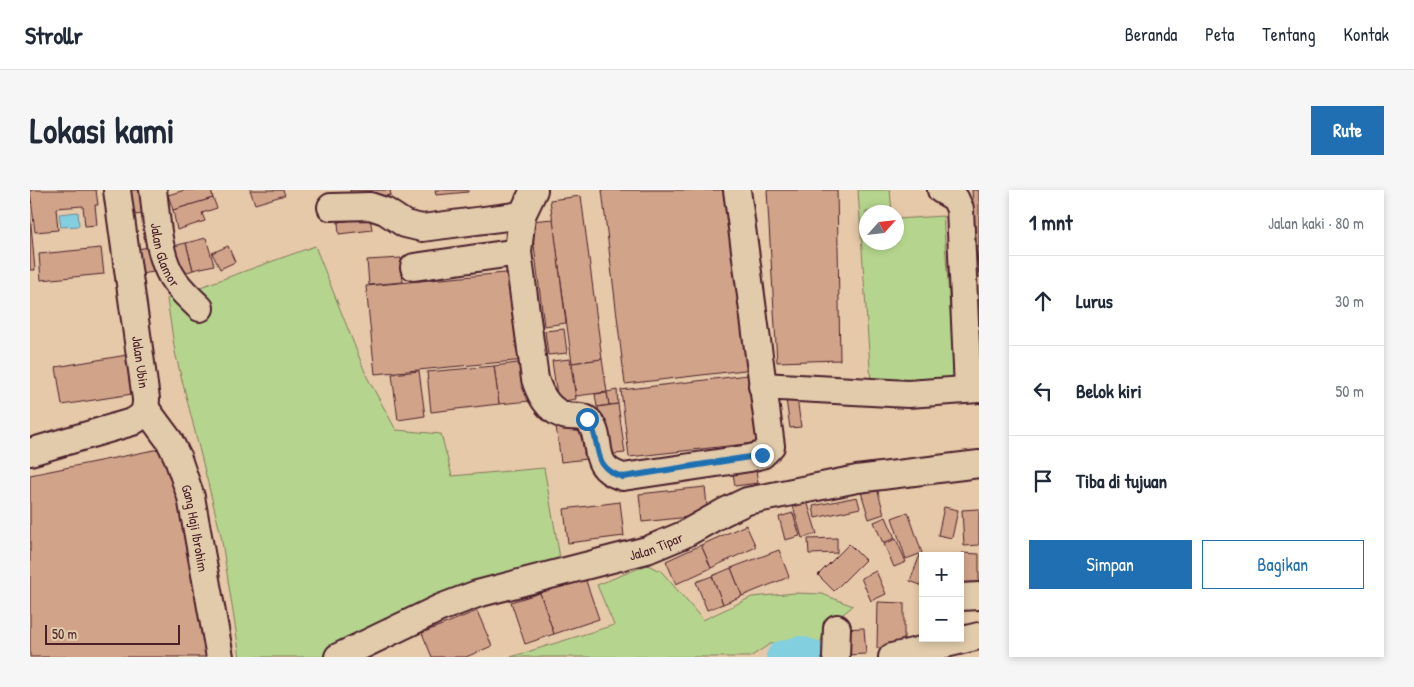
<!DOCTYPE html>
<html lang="id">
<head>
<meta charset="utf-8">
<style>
  body { margin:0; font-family:"Patrick Hand",sans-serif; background:#f6f6f7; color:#1f2937 }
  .controls { position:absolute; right:15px; bottom:15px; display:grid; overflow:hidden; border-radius:0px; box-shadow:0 2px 8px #0003 }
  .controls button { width:45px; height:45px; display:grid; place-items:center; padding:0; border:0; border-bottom:1px solid #e0e1e3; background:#fff; color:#1f2937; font:25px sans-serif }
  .compass { position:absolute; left:829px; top:15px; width:45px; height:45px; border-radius:50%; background:#fff; box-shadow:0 2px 8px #0003; rotate:63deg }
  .scale { position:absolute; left:15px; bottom:12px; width:135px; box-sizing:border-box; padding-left:5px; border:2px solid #4a1f2b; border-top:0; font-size:14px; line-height:18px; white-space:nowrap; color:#4a1f2b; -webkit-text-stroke:4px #e1cbab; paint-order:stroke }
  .stop { position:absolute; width:15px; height:15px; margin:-11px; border:4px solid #1f6fb2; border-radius:50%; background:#fff }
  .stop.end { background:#1f6fb2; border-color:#fff; box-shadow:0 1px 5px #0008 }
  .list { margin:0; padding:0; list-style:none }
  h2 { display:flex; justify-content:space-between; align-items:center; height:65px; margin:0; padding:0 20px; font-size:21px }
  h2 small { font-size:16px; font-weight:400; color:#747a83 }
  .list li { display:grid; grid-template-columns:32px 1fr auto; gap:15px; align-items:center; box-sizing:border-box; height:90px; padding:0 20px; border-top:1px solid #e0e1e3 }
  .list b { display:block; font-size:19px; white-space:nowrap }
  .list em { font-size:16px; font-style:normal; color:#747a83 }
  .actions { display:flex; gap:10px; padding:15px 20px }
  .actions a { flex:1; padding:11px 0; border:1px solid #1f6fb2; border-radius:0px; text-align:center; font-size:18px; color:#1f6fb2 }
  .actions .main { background:#1f6fb2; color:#fff }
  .icon { flex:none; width:28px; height:28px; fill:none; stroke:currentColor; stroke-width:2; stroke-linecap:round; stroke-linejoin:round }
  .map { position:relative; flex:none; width:949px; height:467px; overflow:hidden; border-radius:0px }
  header { display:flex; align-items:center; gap:30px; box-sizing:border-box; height:70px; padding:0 25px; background:#fff; border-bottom:1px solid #e0e1e3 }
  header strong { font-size:24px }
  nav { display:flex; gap:28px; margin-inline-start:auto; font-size:18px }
  .intro { display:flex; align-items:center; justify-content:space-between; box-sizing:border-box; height:120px; padding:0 30px }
  h1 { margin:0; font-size:35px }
  .button { padding:12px 22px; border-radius:0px; background:#1f6fb2; color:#fff; font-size:18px; font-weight:700 }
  main { display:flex; gap:30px; padding:0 30px }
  aside { flex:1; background:#fff; border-radius:0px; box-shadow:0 2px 8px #0003 }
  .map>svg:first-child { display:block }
  .green { fill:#b5d58e; stroke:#807a5c }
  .water { fill:#81cfdf; stroke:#6b8997 }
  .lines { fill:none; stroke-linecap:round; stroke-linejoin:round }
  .river { stroke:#81cfdf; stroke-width:32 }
  .building { fill:#d1a48a; stroke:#4a1f2b }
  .minor-casing { stroke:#4a1f2b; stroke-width:30 }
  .minor { stroke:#e1cbab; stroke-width:26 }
  .route { stroke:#1f6fb2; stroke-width:6 }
  .labels { text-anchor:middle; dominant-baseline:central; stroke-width:4; stroke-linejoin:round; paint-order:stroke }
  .street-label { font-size:14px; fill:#4a1f2b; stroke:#e1cbab }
</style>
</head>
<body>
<header>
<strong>Strollr</strong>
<nav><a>Beranda</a><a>Peta</a><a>Tentang</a><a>Kontak</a></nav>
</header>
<div class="intro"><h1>Lokasi kami</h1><a class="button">Rute</a></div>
<main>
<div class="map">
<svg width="949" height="467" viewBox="0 0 949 467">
  <rect width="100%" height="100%" fill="#e6c9a8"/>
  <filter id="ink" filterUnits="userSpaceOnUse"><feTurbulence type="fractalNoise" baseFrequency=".02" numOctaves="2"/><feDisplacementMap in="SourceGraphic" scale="10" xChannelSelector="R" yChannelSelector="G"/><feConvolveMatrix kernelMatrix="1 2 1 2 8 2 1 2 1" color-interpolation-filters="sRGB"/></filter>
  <g filter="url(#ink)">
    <g class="green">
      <polygon points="828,0 860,0 862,22 836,22 836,52 866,52 867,29 913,26 925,187 841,192"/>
      <polygon points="285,56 337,187 366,240 411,244 422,286 514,278 532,379 305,467 210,467 191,345 145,162 137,109"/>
      <polygon points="617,375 631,381 673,430 722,407 765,403 792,404 823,416 803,432 788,455 770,449 740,454 720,467 481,467 584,435 567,395"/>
    </g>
    <polygon class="water" points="48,22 49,36 31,37 29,24"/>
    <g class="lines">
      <polyline class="river" points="752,467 770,462 786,467"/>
    </g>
    <g class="building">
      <polygon points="0,0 66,0 68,15 65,15 67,35 55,36 53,16 26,18 28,40 5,42"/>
      <polygon points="100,0 120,0 121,24 101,25"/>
      <polygon points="155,0 181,0 183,8 143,20 138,5"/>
      <polygon points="220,0 253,0 255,5 225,14"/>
      <polygon points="320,0 360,0 361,5 322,12"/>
      <polygon points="405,0 438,0 438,2 406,5"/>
      <polygon points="572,0 701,0 723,179 595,194"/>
      <polygon points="737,0 807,0 810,170 747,172"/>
      <polygon points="942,0 949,0 949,88"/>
      <polygon points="551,6 572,169 542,173 520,10"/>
      <polygon points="183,8 187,18 172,23 175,31 147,40 143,20"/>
      <polygon points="0,23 5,80 0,80"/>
      <polygon points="340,28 342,40 309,44 308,32"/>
      <polygon points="523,29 536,133 514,136 501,31"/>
      <polygon points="176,48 184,75 163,80 156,53"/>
      <polygon points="156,53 163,80 152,84 144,56"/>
      <polygon points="127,56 131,81 110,84 106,59"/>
      <polygon points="198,56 205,72 190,79 182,63"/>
      <polygon points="71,58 74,84 11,90 9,64"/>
      <polygon points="371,68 373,92 339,95 337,70"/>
      <polygon points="486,82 495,170 345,184 336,96"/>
      <polygon points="534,139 537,163 518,165 515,141"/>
      <polygon points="97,165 102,204 32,215 26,177"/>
      <polygon points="540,169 546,209 528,212 522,171"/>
      <polygon points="572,169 577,202 546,206 542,173"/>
      <polygon points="496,172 500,211 469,214 464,176"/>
      <polygon points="464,176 469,214 401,222 397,182"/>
      <polygon points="389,181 395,226 368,230 362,184"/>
      <polygon points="726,184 734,252 599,267 591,200"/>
      <polygon points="587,200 588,214 579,215 577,202"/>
      <polygon points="766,200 771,237 760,238 755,202"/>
      <polygon points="577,203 579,215 567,217 565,204"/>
      <polygon points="588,214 595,263 574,265 568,217"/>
      <polygon points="553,232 557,269 531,272 526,236"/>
      <polygon points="139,257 182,467 0,467 0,285"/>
      <polygon points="725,274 728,293 705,296 702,277"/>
      <polygon points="675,297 678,325 612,332 609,304"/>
      <polygon points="847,298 854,324 839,329 831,302"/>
      <polygon points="827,307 830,318 785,328 783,316"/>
      <polygon points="777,311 787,344 772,348 763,316"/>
      <polygon points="590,312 594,346 538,353 534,319"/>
      <polygon points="914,317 928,320 922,348 908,345"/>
      <polygon points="949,319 949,355 934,356 932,320"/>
      <polygon points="878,322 892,363 876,369 862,328"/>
      <polygon points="763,323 770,346 755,350 749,327"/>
      <polygon points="856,327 865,348 853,353 844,332"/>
      <polygon points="716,335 726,357 681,378 671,355"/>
      <polygon points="807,348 807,363 779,364 778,349"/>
      <polygon points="866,349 876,372 864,377 854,354"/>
      <polygon points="819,354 835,370 804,401 788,385"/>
      <polygon points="671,355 681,378 646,394 636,371"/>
      <polygon points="749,360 759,387 712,406 701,378"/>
      <polygon points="932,363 949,364 949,399 930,397"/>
      <polygon points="890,365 893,366 893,396 880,391"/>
      <polygon points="701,378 712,406 693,414 682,386"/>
      <polygon points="846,381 856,404 841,411 831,388"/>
      <polygon points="682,386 693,414 677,420 666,392"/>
      <polygon points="555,388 569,429 524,444 510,403"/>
      <polygon points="510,403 524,444 495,454 481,412"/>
      <polygon points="848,412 874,413 874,459 847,458"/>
      <polygon points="447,421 462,456 436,467 402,467 392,443"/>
      <polygon points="834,438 836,464 815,465 812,439"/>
    </g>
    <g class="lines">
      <g class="minor-casing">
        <g id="minor">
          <path id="s1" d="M123,0c4,28 4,62 19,87 7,12 18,21 28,31"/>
          <path d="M504,0l-12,25 -4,37 17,127c5,16 14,33 32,37 7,1 16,-1 22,5 16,19 -2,46 34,56l127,-19 12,-3 9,-9 -34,-256"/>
          <polyline points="911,0 925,8 930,19 938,199"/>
          <polyline points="301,17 340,16 355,21 375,34 392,38 492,25"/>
          <polyline points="384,77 488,62"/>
          <polyline points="732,196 878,204 949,199"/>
          <path id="s2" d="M116,219l23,31 8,16 14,41 29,160"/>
          <path d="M0,262l102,-30c11,-6 14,-10 14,-23l-29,-209"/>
          <polyline points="930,407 949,406"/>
          <path id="s3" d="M308,467l102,-49 37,-14 170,-44 36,-15 41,-23 23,-11 110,-22 122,-15"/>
          <polyline points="806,467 807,438"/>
          <polyline points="862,467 949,446"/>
        </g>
      </g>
      <use href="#minor" class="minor"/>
    </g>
  </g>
  <g class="lines" filter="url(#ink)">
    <path class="route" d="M557,229c17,22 1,48 36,58l139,-22"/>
  </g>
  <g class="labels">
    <g class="street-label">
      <text stroke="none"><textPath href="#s1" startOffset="66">Jalan Glamor</textPath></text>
      <text transform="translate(111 172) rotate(82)">Jalan Ubin</text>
      <text stroke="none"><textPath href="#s2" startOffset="131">Gang Haji Ibrohim</textPath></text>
      <text stroke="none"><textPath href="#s3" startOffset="338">Jalan Tipar</textPath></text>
    </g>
  </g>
</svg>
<div class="controls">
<button>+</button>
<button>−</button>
</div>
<svg class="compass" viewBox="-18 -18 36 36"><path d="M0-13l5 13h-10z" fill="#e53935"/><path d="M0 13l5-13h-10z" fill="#747a83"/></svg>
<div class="scale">50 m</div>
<div class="stop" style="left:557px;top:229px"></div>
<div class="stop end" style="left:732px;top:265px"></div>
</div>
<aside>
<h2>1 mnt<small>Jalan kaki · 80 m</small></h2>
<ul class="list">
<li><svg class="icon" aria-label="ahead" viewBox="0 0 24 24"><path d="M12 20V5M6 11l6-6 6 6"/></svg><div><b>Lurus</b></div><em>30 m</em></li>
<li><svg class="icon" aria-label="left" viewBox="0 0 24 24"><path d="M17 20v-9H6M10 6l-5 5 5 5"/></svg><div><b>Belok kiri</b></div><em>50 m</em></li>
<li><svg class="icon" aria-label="arrive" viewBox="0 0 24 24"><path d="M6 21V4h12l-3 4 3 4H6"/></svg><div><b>Tiba di tujuan</b></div></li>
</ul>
<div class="actions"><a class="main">Simpan</a><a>Bagikan</a></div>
</aside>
</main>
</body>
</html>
